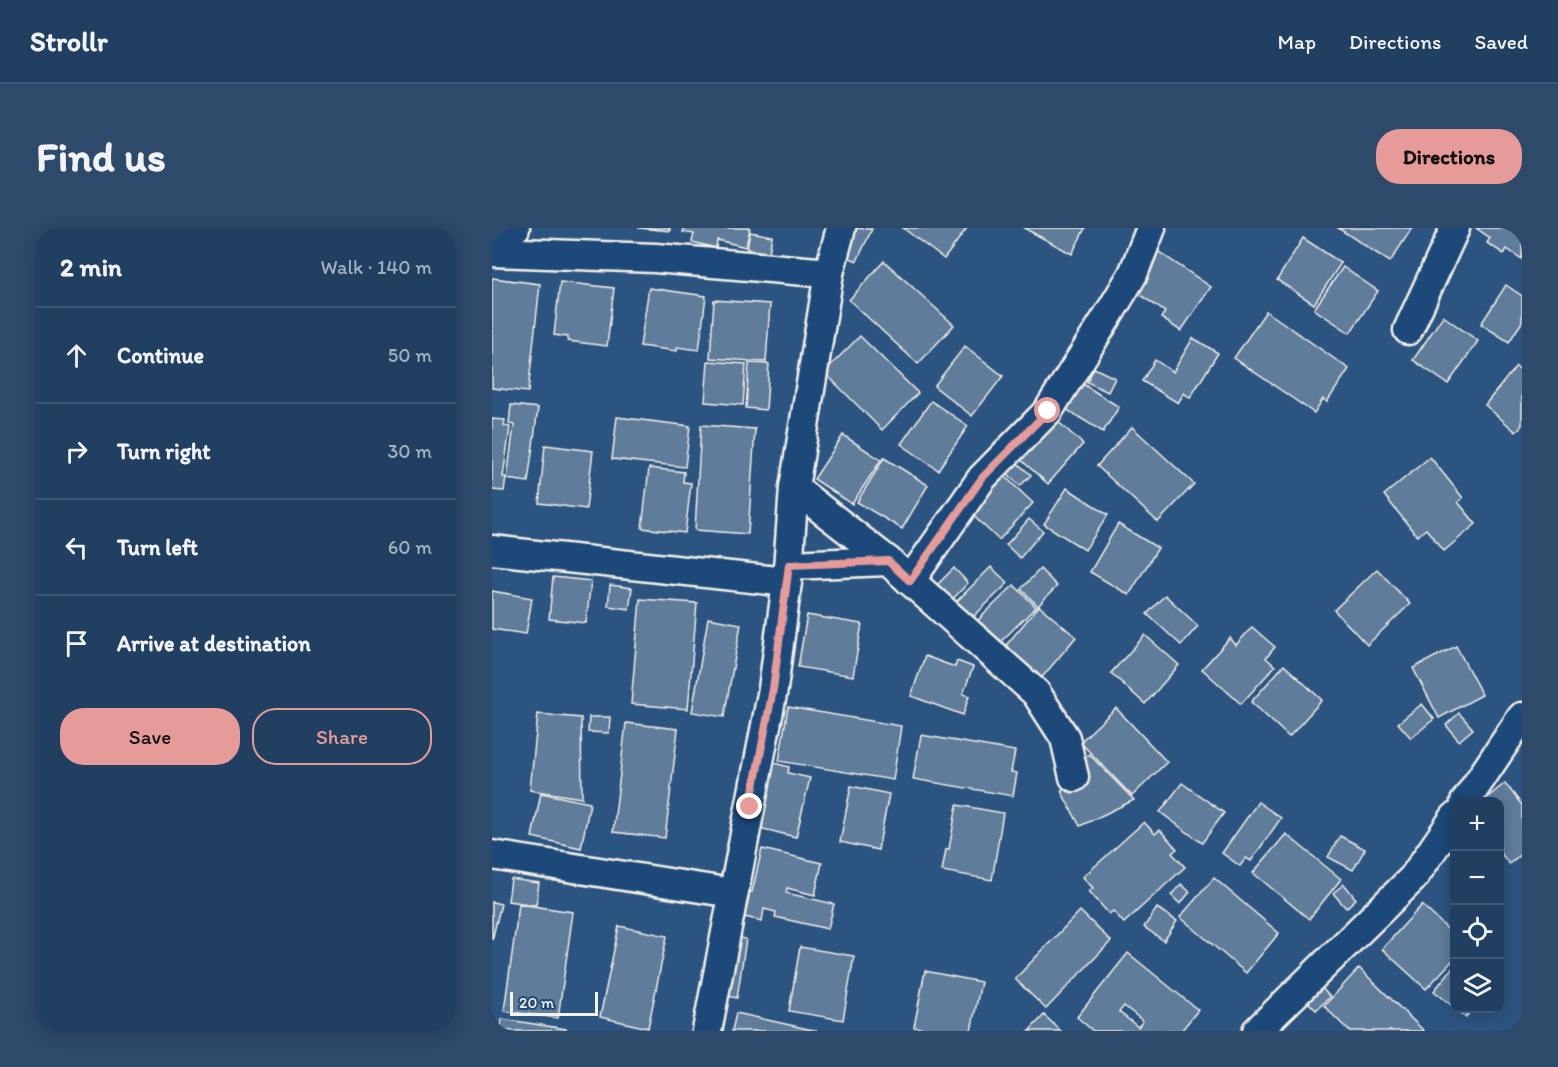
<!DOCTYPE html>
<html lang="en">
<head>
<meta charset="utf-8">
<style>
  body { margin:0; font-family:Itim,sans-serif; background:#2d4a6a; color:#f1f3f6 }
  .controls { position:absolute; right:18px; bottom:18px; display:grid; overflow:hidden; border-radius:12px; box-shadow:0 3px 15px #0003 }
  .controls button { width:54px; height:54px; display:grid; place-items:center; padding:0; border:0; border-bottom:2px solid #3e5876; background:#213f61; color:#f1f3f6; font:30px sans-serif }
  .scale { position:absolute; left:18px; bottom:15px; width:88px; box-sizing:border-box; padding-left:6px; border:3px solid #f4f1e8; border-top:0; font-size:16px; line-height:21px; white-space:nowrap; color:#f4f1e8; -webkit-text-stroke:4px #1f4a7a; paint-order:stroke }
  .stop { position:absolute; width:18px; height:18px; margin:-14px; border:4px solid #e69b98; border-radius:50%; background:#fff }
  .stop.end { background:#e69b98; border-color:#fff; box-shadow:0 2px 6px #0008 }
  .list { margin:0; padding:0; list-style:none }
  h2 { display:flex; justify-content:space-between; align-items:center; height:78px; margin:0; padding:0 24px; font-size:26px }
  h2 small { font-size:20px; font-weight:400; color:#a2afbd }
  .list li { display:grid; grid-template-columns:39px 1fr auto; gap:18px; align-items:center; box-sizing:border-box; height:96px; padding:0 24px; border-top:2px solid #3e5876 }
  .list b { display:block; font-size:22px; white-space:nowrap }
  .list em { font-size:20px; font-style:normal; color:#a2afbd }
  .actions { display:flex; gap:12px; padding:18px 24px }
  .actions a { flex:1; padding:14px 0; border:2px solid #e69b98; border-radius:24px; text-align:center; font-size:21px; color:#e69b98 }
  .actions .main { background:#e69b98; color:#111 }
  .icon { flex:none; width:33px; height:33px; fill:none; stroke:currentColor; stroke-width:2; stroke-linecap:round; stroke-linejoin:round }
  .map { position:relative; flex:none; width:1030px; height:803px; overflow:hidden; border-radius:24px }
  header { display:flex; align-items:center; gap:36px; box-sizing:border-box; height:84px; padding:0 30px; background:#213f61; border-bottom:2px solid #3e5876 }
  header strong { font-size:28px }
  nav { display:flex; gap:33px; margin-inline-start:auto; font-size:21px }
  .intro { display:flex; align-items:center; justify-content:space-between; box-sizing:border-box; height:144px; padding:0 36px }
  h1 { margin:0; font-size:42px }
  .button { padding:15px 27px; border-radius:24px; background:#e69b98; color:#111; font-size:21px; font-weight:700 }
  main { display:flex; gap:36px; padding:0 36px }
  aside { flex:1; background:#213f61; border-radius:24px; box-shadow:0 3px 15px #0003 }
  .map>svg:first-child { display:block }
  .building { fill:#5e7b9a; stroke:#f4f1e8; stroke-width:1.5; fill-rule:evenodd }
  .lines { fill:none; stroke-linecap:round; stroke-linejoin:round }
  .street-casing { stroke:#f4f1e8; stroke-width:33 }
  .street { stroke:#1f4a7a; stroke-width:28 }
  .route { stroke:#e69b98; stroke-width:8 }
</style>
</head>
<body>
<header>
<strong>Strollr</strong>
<nav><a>Map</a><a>Directions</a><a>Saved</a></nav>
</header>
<div class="intro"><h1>Find us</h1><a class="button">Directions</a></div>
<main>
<aside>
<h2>2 min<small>Walk · 140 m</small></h2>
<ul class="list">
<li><svg class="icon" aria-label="ahead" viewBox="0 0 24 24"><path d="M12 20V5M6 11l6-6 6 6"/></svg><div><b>Continue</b></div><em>50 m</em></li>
<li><svg class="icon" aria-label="right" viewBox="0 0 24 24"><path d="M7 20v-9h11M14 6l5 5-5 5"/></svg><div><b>Turn right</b></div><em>30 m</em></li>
<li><svg class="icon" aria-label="left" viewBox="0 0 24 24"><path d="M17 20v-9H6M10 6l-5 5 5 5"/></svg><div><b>Turn left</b></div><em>60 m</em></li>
<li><svg class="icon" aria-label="arrive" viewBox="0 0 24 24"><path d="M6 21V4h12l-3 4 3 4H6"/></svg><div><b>Arrive at destination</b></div></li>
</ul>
<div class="actions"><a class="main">Save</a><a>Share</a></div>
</aside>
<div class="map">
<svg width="1030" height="803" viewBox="0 0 1030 803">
  <rect width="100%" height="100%" fill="#2c5481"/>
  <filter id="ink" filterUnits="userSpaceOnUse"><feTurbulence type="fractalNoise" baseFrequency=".0167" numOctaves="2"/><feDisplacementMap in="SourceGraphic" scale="12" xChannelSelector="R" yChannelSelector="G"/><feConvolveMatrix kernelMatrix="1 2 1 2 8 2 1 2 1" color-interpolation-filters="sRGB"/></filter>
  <g filter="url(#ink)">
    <g class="building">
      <polygon points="146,0 178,0 178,3"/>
      <polygon points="192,0 258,0 254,19 225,12 224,20 200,14 202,6 191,4"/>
      <polygon points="356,0 380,1 365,33 345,24"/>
      <polygon points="411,0 475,0 452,31"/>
      <polygon points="532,0 593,0 580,26"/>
      <polygon points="846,0 920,0 898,34"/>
      <polygon points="984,0 1030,0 1030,31 1015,21 1012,26 995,15 998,10"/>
      <polygon points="258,4 280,8 277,25 255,21"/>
      <polygon points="811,10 849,35 822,76 785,52"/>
      <polygon points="658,18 719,59 689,103 669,90 673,84 637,59"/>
      <polygon points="392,33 462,97 426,136 357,72"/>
      <polygon points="851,39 886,63 858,105 822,81"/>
      <polygon points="0,50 48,56 36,164 0,160"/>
      <polygon points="68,54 122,60 115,118 76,113 76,109 62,107"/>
      <polygon points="1014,57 1030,68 1030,94 1017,114 989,96"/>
      <polygon points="157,60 214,68 207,122 185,119 185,123 148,118"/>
      <polygon points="222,72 278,76 274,134 218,130"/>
      <polygon points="774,83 857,141 835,174 831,171 822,185 742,130"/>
      <polygon points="951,88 986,113 956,156 921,132"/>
      <polygon points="330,98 344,100 336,140 368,108 426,165 390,202 332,144"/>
      <polygon points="701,110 726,125 698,170 692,165 686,175 650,153 663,132 681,144"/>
      <polygon points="473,118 511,148 480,188 442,158"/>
      <polygon points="216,133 254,136 251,177 213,174"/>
      <polygon points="257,135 277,136 274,182 254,180"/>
      <polygon points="1024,138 1030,143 1030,197 1024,204 993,177"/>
      <polygon points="602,140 623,150 616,164 595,154"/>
      <polygon points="580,149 627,179 611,204 564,175"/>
      <polygon points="439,173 476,198 446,242 409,216"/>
      <polygon points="19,177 46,180 36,254 15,251 22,197 17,196"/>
      <polygon points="552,181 591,216 556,256 517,221"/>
      <polygon points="125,189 198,198 193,239 120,231"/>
      <polygon points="0,191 13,192 12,198 18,199 11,249 14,249 12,263 0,262"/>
      <polygon points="209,197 263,201 256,306 203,302"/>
      <polygon points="640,199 702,256 666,294 605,238"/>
      <polygon points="351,207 389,232 360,276 322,251"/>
      <polygon points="53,217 101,223 94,281 47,275"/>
      <polygon points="938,229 971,270 966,274 984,296 952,323 934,301 925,308 892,267"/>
      <polygon points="392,230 436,257 410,301 365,274"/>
      <polygon points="523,233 539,247 528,258 513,243"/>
      <polygon points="157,240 192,244 191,254 199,255 193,305 150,300"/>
      <polygon points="507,243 541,275 507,312 473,280"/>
      <polygon points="575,260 616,287 593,322 552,296"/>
      <polygon points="537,291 551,303 528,330 514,317"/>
      <polygon points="626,296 666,320 637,367 598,344"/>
      <polygon points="499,339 516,355 480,390 464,374"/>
      <polygon points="462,340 476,355 458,374 443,359"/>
      <polygon points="548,341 565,358 546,378 529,361"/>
      <polygon points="885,341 918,376 875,417 842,382"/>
      <polygon points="61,349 99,353 94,395 57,391"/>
      <polygon points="118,357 140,360 137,381 116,378"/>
      <polygon points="522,357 544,379 499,423 477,401"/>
      <polygon points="0,363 40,370 34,406 0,401"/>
      <polygon points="673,367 706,398 689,417 655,386"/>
      <polygon points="148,371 205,375 196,481 139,476"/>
      <polygon points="547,378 584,409 547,453 510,422"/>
      <polygon points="315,387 370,396 361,448 306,439"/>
      <polygon points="216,390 249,396 232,489 200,484"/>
      <polygon points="760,399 783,419 774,430 783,438 749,476 710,441 738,410 744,417"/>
      <polygon points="653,407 687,437 653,476 619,445"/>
      <polygon points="964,418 990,467 947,490 921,440"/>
      <polygon points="433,428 463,439 465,433 481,439 471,466 477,468 471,487 419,468"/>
      <polygon points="792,437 830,472 797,509 759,474"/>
      <polygon points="930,476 942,491 919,510 906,495"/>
      <polygon points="296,479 409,498 401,552 287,533"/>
      <polygon points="624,480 675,534 640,568 588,514"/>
      <polygon points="967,485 981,501 967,513 954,497"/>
      <polygon points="46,486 89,490 90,570 38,562"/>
      <polygon points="97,489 118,489 117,505 96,504"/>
      <polygon points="134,495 186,501 173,610 121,604"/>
      <polygon points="429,507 523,523 519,544 525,545 521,568 421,551"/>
      <polygon points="597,526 642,572 588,598 569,563 581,552 575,546"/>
      <polygon points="271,532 297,539 296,545 318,550 304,609 255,597"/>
      <polygon points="690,555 732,585 710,615 668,584"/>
      <polygon points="1013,555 1030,577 1030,625 1017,636 1008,624 1008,574 990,574"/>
      <polygon points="359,558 397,566 386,622 348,614"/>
      <polygon points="49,565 98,575 89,620 40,609"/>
      <polygon points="766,574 789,590 759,633 754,630 748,638 730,625"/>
      <polygon points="465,577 511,585 500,652 450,643 454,621 457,621"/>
      <polygon points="652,594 663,606 668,602 685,621 680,625 693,639 632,695 621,683 617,686 597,663 601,660 591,649"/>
      <polygon points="794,606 849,651 817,691 761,645"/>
      <polygon points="848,608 873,621 861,642 836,629"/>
      <polygon points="270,621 330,635 323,667 295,660 294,665 342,676 336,701 283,689 284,684 272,681 270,693 236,685 242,660 260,664"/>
      <polygon points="722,650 787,705 754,745 688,689"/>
      <polygon points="19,651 47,655 44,677 16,673"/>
      <polygon points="689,656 698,664 688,676 679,667"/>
      <polygon points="852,656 864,671 854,680 841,665"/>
      <polygon points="0,674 9,676 0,712"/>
      <polygon points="27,676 81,684 66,790 12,783"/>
      <polygon points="930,677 963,708 963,730 934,761 890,721"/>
      <polygon points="665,680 685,693 672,713 652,699"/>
      <polygon points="588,683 619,713 554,781 523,751"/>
      <polygon points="127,698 175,708 156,800 108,789"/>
      <polygon points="232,707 254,711 245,770 222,766"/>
      <polygon points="308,719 362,728 351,792 297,783"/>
      <path d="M636,725l70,57 -17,21h-88l-16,-14zM632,778l19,15 -5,6 -19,-15z"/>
      <polygon points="963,737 963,780 942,763"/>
      <polygon points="867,740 932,803 857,803 832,778"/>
      <polygon points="433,743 489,754 479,803 443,803 422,799"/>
      <polygon points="827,757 838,769 824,782 813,771"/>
      <polygon points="963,780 981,780 974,789"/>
      <polygon points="244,785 325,803 240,803"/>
      <polygon points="552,787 569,803 537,803"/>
      <polygon points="10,791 74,801 74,803 8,803"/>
    </g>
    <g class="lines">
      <g class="street-casing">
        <g id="street">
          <polyline points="0,18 23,0"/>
          <polyline points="0,24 163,30 337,45"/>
          <polyline points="916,102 963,0"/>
          <polyline points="302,260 396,333 544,465 573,510 582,549"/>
          <polyline points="0,322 295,354"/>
          <polyline points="297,337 396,333"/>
          <polyline points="418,353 490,250 556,183 617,86 641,46 659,0"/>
          <polyline points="973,574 1030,489"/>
          <polyline points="0,627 240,665"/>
          <polyline points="215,803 281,461 295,354 302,260 337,45 349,0"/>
          <polyline points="765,803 921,650 963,589"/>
        </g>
      </g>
      <use href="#street" class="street"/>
    </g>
  </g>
  <g class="lines" filter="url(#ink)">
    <polyline class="route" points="258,579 281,461 297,337 396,333 418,353 490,250 556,183"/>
  </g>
</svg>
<div class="controls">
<button>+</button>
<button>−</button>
<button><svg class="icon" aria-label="locate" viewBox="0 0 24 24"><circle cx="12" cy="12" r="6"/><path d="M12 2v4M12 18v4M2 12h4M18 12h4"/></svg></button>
<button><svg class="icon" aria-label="layers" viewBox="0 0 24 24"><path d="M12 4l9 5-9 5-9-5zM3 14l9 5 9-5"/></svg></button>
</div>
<div class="scale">20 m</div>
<div class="stop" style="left:556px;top:183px"></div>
<div class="stop end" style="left:258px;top:579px"></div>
</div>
</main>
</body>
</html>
